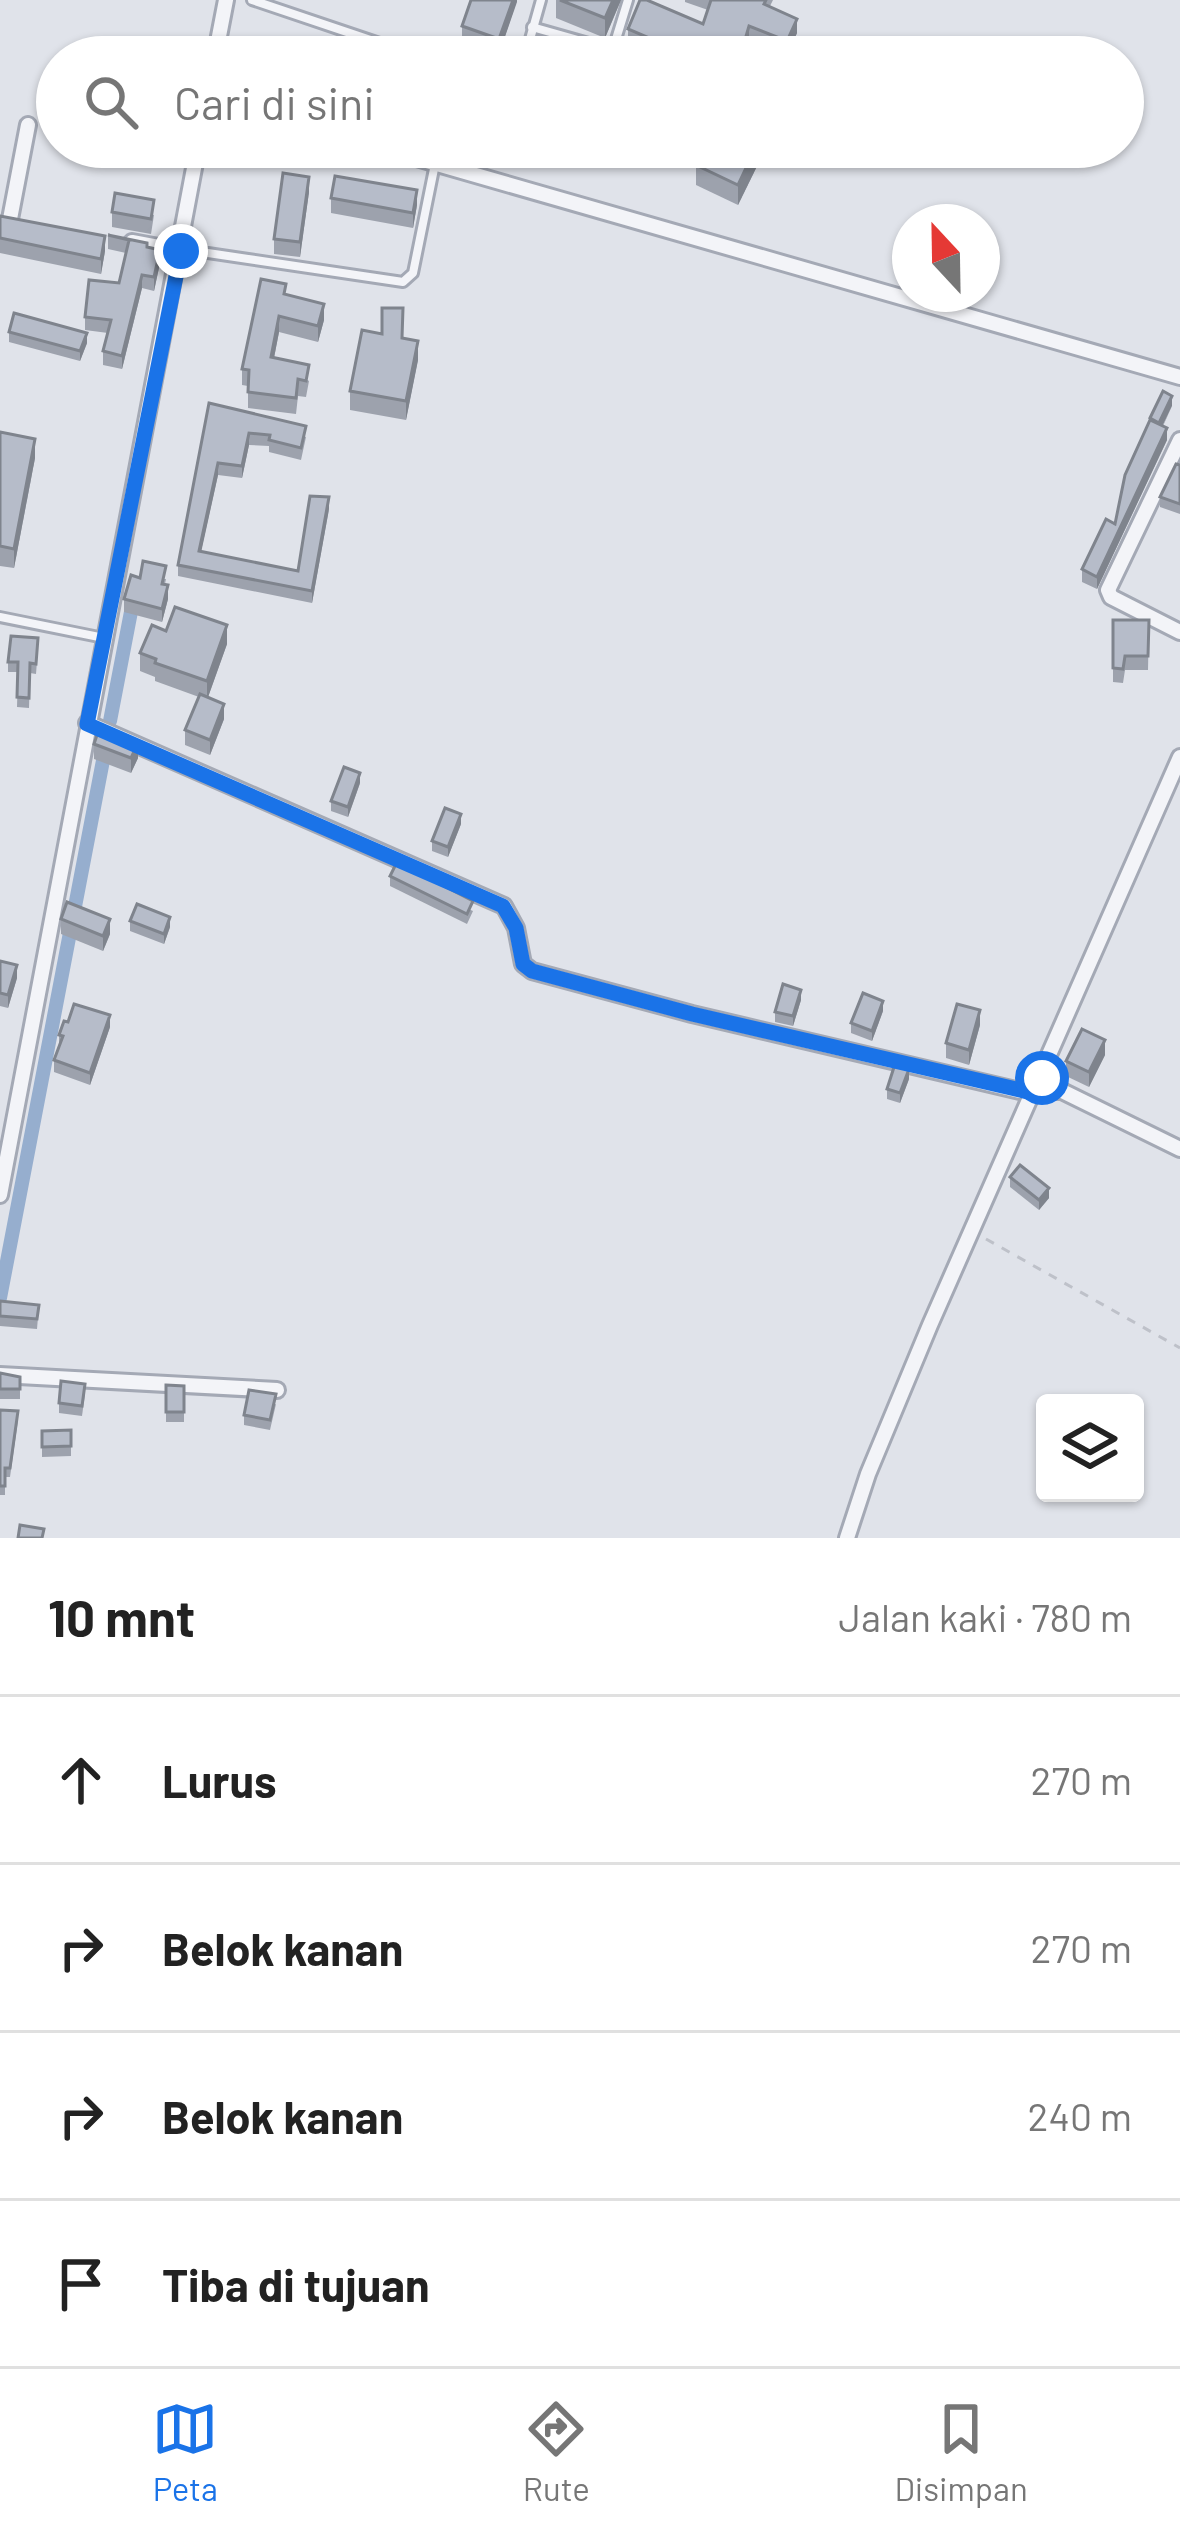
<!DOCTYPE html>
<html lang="id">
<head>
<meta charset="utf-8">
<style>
  body { margin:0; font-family:Barlow,sans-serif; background:#f6f6f6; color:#222 }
  .controls { position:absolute; right:36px; bottom:36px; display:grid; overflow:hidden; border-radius:12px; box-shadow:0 3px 9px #0004 }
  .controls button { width:108px; height:108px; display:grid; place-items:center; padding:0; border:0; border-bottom:3px solid #e0e0e0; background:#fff; color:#222; font:60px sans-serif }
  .compass { position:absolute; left:892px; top:204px; width:108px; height:108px; border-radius:50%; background:#fff; box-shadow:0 3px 9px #0004; rotate:338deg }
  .stop { position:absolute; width:36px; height:36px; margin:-27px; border:9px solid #1a73e8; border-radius:50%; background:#fff }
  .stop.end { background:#1a73e8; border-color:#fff; box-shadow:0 3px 12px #0008 }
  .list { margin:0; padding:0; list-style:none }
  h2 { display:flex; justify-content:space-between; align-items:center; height:156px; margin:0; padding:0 48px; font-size:51px }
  h2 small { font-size:39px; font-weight:400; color:#767676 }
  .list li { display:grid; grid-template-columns:78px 1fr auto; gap:36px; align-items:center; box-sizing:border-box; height:168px; padding:0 48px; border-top:3px solid #e0e0e0 }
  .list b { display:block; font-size:45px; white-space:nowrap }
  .list em { font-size:39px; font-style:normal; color:#767676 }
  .icon { flex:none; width:66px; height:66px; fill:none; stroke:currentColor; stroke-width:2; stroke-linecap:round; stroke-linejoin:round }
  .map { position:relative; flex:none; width:1180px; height:1538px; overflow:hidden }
  .search { position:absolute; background:#fff; box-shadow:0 3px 9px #0004; left:36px; right:36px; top:36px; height:132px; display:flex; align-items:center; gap:30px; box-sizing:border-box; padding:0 42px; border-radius:66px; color:#767676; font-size:45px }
  .sheet { height:828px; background:#fff }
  nav { display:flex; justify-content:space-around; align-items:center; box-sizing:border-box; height:168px; border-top:3px solid #e0e0e0; background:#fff; font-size:33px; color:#767676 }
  nav a { display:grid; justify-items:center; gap:6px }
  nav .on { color:#1a73e8 }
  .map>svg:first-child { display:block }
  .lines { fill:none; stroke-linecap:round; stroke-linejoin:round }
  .canal { stroke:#96aece; stroke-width:14 }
  .service-casing { stroke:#a4a9b5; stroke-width:14 }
  .minor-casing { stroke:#a4a9b5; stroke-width:20 }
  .path { stroke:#bec1c9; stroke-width:3; stroke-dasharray:9 9; stroke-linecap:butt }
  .service { stroke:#f3f4f8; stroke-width:8 }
  .minor { stroke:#f3f4f8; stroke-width:14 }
  .wall { fill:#9da2ad }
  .shaded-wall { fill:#7f848d }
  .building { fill:#b6bcc9; stroke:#7f848d; stroke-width:3 }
  .route { stroke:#1a73e8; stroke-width:15 }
</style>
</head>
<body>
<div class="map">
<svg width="1180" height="1538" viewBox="0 0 1180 1538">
  <rect width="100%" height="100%" fill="#e0e3ea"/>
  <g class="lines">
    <g class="canal">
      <polyline points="110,721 134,596"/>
      <polyline points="0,1298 105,750"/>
    </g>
    <g class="service-casing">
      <g id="service">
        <polyline points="252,0 421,57"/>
        <polyline points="532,27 638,57"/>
        <polyline points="613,49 628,0"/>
        <polyline points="525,57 541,0"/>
        <polyline points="498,151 499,147"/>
        <polyline points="181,249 403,282 413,273 435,164"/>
        <polyline points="0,617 104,638"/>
      </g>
    </g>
    <g class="minor-casing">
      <g id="minor">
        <polyline points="215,57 226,0"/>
        <polyline points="378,147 1180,377"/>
        <polyline points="10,219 28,125"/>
        <polyline points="132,242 180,251"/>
        <polyline points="1180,440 1108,590 1111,597 1180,632"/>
        <polyline points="87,723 504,906 516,928 523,964 532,971 692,1014 1020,1091 1062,1091 1180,1149"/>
        <polyline points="0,1195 198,147"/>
        <polyline points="0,1375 277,1390"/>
        <polyline points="847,1538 868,1474 930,1325 1180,757"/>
      </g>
    </g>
    <polyline class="path" points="986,1239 1180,1348"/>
    <use href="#service" class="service"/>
    <use href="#minor" class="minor"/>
  </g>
  <g class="wall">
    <polygon points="517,0 499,54 462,41 462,26"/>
    <polygon points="556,0 621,0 605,38 556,18"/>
    <polygon points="685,0 773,0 770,6 797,33 787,55 749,39 744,57 660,57 628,43 628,29 703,24 708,10 685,2"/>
    <polygon points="509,147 536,147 532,164 509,158"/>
    <rect x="681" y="147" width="18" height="9"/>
    <polygon points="761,147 761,158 738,205 696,185 696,165"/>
    <polygon points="309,192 300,257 274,254 274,239"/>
    <polygon points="331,198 417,205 413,228 331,213"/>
    <polygon points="112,212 154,215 151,234 112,227"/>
    <polygon points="0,216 105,251 101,274 0,253"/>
    <polygon points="108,235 147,243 147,247 160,263 154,291 142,288 122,369 103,365 103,351 108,333 85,330 85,317 119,283 126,253 108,249"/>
    <polygon points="286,294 324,320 318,342 279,332 274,358 309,381 306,397 298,396 296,414 248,408 248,386 242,385 242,369"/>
    <polygon points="9,332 87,343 80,361 9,342"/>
    <polygon points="403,338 418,360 406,420 350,410 350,391"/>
    <polygon points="209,403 306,437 301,460 269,452 269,446 249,445 242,478 218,475 201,551 298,571 329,509 312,603 178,576 178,565"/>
    <polygon points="1172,406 1163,426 1167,440 1097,589 1082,582 1082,569 1115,524"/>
    <polygon points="0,432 35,458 14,568 0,566"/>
    <polygon points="1180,465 1180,514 1160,507 1160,497"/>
    <polygon points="140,578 166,579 165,584 168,599 162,622 124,612 124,599"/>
    <polygon points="1113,620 1149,620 1148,670 1125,670 1123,683 1113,682"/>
    <polygon points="166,631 227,644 208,697 224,719 210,755 185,745 185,730 199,697 155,681 155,677 140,671 140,653"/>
    <polygon points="38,648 36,674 30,673 29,708 17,707 18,672 8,672 8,662"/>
    <polygon points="94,744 138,758 131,773 94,759"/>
    <polygon points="360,783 348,817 331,811 331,801"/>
    <polygon points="461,824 448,857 432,851 432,841"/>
    <polygon points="390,876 473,911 467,924 390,886"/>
    <polygon points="61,919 110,934 103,951 61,934"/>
    <polygon points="130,921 170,927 164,944 130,931"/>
    <polygon points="0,961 17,978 8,1008 0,1006"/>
    <polygon points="801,1000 793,1026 775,1022 775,1012"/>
    <polygon points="883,1011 872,1041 851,1033 851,1023"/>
    <polygon points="980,1025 969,1065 946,1058 946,1043"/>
    <polygon points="110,1027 90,1085 54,1072 54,1060 59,1047 59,1035"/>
    <polygon points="1105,1055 1089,1087 1066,1076 1066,1061"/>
    <polygon points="909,1079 900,1103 887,1099 887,1089"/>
    <polygon points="1010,1177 1049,1198 1039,1210 1010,1187"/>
    <polygon points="0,1301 39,1305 37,1329 0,1326"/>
    <polygon points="0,1373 20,1377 20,1399 0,1399"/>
    <polygon points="166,1385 184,1386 184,1422 166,1422"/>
    <polygon points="85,1394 82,1416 59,1413 59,1403"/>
    <polygon points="276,1404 270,1430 244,1425 244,1415"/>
    <polygon points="0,1410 18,1420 10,1477 5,1477 5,1495 0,1495"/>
    <polygon points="71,1430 71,1456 42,1457 42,1431"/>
  </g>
  <g class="shaded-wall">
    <polygon points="513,0 517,0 517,2 499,54 499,39"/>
    <polygon points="613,0 621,0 605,38 605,18"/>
    <polygon points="797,19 797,33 787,55 787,41"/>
    <polygon points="749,26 749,39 744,57 740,57"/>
    <polygon points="756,147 761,147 761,158 738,205 738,185"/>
    <polygon points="309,177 309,192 300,257 300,242"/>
    <polygon points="417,190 417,205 413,228 413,213"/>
    <polygon points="105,236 105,251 101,274 101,259"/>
    <polygon points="160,250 160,263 154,291 154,277"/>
    <polygon points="142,275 142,288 122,369 122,356"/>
    <polygon points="324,304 324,320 318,342 318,326"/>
    <polygon points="279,316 279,332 271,373 271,357"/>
    <polygon points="87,333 87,343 80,361 80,351"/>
    <polygon points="418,341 418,360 406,420 406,401"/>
    <polygon points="1172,396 1172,406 1159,433 1159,423"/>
    <polygon points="1167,428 1167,440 1097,589 1097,577"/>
    <polygon points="249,433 249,445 242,478 242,466"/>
    <polygon points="35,439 35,458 14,568 14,549"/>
    <polygon points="218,463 218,475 199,562 199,551"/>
    <polygon points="329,497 329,509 312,603 312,591"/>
    <polygon points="168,585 168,599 162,622 162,609"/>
    <polygon points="227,625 227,644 207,700 207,681"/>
    <polygon points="224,704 224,719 210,755 210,740"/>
    <polygon points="138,743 138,758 131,773 131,758"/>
    <polygon points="360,773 360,783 348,817 348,807"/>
    <polygon points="461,814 461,824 448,857 448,847"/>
    <polygon points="170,917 170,927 164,944 164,934"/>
    <polygon points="110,919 110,934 103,951 103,936"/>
    <polygon points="17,965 17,978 8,1008 8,995"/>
    <polygon points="801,990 801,1000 793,1026 793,1016"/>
    <polygon points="883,1001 883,1011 872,1041 872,1031"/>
    <polygon points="980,1010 980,1025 969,1065 969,1050"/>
    <polygon points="110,1015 110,1027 90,1085 90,1073"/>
    <polygon points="1105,1040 1105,1055 1089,1087 1089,1072"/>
    <polygon points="909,1069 909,1079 900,1103 900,1093"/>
    <polygon points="1049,1188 1049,1198 1039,1210 1039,1200"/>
  </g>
  <g class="building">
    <polygon points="471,0 513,0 499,39 462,26"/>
    <polygon points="560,0 613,0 605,18"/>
    <polygon points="640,0 647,0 703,24 711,0 766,0 764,4 797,19 787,41 749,26 740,57 719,57 679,46 677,50 628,29"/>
    <polygon points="705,147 756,147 738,185 696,165"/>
    <polygon points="283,173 309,177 300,242 274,239"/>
    <polygon points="335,176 417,190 413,213 331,198"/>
    <polygon points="115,193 154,200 151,219 112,212"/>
    <polygon points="0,216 105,236 101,259 0,238"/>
    <polygon points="108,235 147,243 147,247 160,250 154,277 142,275 122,356 103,351 111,320 85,317 89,280 119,283 129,240"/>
    <polygon points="261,279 286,284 284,294 324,304 318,326 279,316 271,357 309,365 306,381 298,379 296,398 248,392 249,370 242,369"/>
    <polygon points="382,308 403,308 402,338 418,341 406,401 350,391 362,330 382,334"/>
    <polygon points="14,313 87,333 80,351 9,332"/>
    <polygon points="1163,391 1172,396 1159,423 1150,418"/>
    <polygon points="209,403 306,426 301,448 269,440 270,435 249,433 242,466 218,463 199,551 298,571 310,496 329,497 312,591 178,565"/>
    <polygon points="1150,420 1167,428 1097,577 1082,569 1106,519 1115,524 1125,475"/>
    <polygon points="0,432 35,439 14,549 0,546"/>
    <polygon points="1176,464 1180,465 1180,504 1160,497"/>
    <polygon points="143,561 166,566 162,584 168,585 162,609 124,599 131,575 140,578"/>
    <polygon points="175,607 227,625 207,681 155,663 156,659 140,653 152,625 166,631"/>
    <polygon points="1113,620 1149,620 1148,656 1125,656 1123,669 1113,668"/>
    <polygon points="11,636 38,638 36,664 30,663 29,698 17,697 18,662 8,662"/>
    <polygon points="200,694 224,704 210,740 185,730"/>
    <polygon points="100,726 138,743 131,758 94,744"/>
    <polygon points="344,767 360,773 348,807 331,801"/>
    <polygon points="445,808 461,814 448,847 432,841"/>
    <polygon points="397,862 473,901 467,914 390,876"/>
    <polygon points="67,902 110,919 103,936 61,919"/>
    <polygon points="137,904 170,917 164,934 130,921"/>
    <polygon points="0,961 17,965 8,995 0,993"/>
    <polygon points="783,984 801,990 793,1016 775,1012"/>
    <polygon points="863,993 883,1001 872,1031 851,1023"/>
    <polygon points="74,1004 110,1015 90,1073 54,1060 63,1036 59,1035 64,1021 68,1022"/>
    <polygon points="957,1004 980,1010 969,1050 946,1043"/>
    <polygon points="1082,1029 1105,1040 1089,1072 1066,1061"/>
    <polygon points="895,1064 909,1069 900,1093 887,1089"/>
    <polygon points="1020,1165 1049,1188 1039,1200 1010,1177"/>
    <polygon points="0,1301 39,1305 37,1319 0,1316"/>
    <polygon points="0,1373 20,1377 20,1389 0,1389"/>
    <polygon points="61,1381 85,1384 82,1406 59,1403"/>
    <polygon points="166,1385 184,1386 184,1412 166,1412"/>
    <polygon points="249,1390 276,1394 270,1420 244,1415"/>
    <polygon points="0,1410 18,1411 10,1468 5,1468 5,1486 0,1486"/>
    <polygon points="71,1430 71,1446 42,1447 42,1431"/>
    <polygon points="20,1525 44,1529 42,1538 18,1538"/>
  </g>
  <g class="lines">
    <polyline class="route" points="181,251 87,724 503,906 516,928 523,964 532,971 692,1014 1020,1090 1035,1094 1042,1078"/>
  </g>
</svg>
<div class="controls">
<button><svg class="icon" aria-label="layers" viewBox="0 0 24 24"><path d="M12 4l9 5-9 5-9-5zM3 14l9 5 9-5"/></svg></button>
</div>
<svg class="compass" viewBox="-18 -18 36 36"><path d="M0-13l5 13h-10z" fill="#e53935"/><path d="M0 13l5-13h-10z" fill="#767676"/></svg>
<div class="stop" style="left:1042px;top:1078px"></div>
<div class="stop end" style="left:181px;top:251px"></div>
<div class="search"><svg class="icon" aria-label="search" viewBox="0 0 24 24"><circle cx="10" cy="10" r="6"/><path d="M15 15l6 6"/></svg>Cari di sini</div>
</div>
<section class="sheet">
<h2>10 mnt<small>Jalan kaki · 780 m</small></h2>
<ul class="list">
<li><svg class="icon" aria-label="ahead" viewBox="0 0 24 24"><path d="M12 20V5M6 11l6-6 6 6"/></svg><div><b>Lurus</b></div><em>270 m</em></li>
<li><svg class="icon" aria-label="right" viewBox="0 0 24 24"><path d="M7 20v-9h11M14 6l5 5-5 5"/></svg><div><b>Belok kanan</b></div><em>270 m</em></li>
<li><svg class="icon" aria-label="right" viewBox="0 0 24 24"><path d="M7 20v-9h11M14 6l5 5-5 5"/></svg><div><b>Belok kanan</b></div><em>240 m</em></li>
<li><svg class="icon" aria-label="arrive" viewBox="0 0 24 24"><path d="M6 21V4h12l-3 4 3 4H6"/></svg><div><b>Tiba di tujuan</b></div></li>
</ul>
</section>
<nav>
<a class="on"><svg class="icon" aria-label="map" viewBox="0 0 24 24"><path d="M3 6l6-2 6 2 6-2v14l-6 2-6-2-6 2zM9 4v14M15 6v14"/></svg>Peta</a>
<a><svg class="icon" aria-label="directions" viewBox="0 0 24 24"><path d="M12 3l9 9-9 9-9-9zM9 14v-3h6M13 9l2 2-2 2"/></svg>Rute</a>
<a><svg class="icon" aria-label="saved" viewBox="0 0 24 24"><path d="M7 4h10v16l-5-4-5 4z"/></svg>Disimpan</a>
</nav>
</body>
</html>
